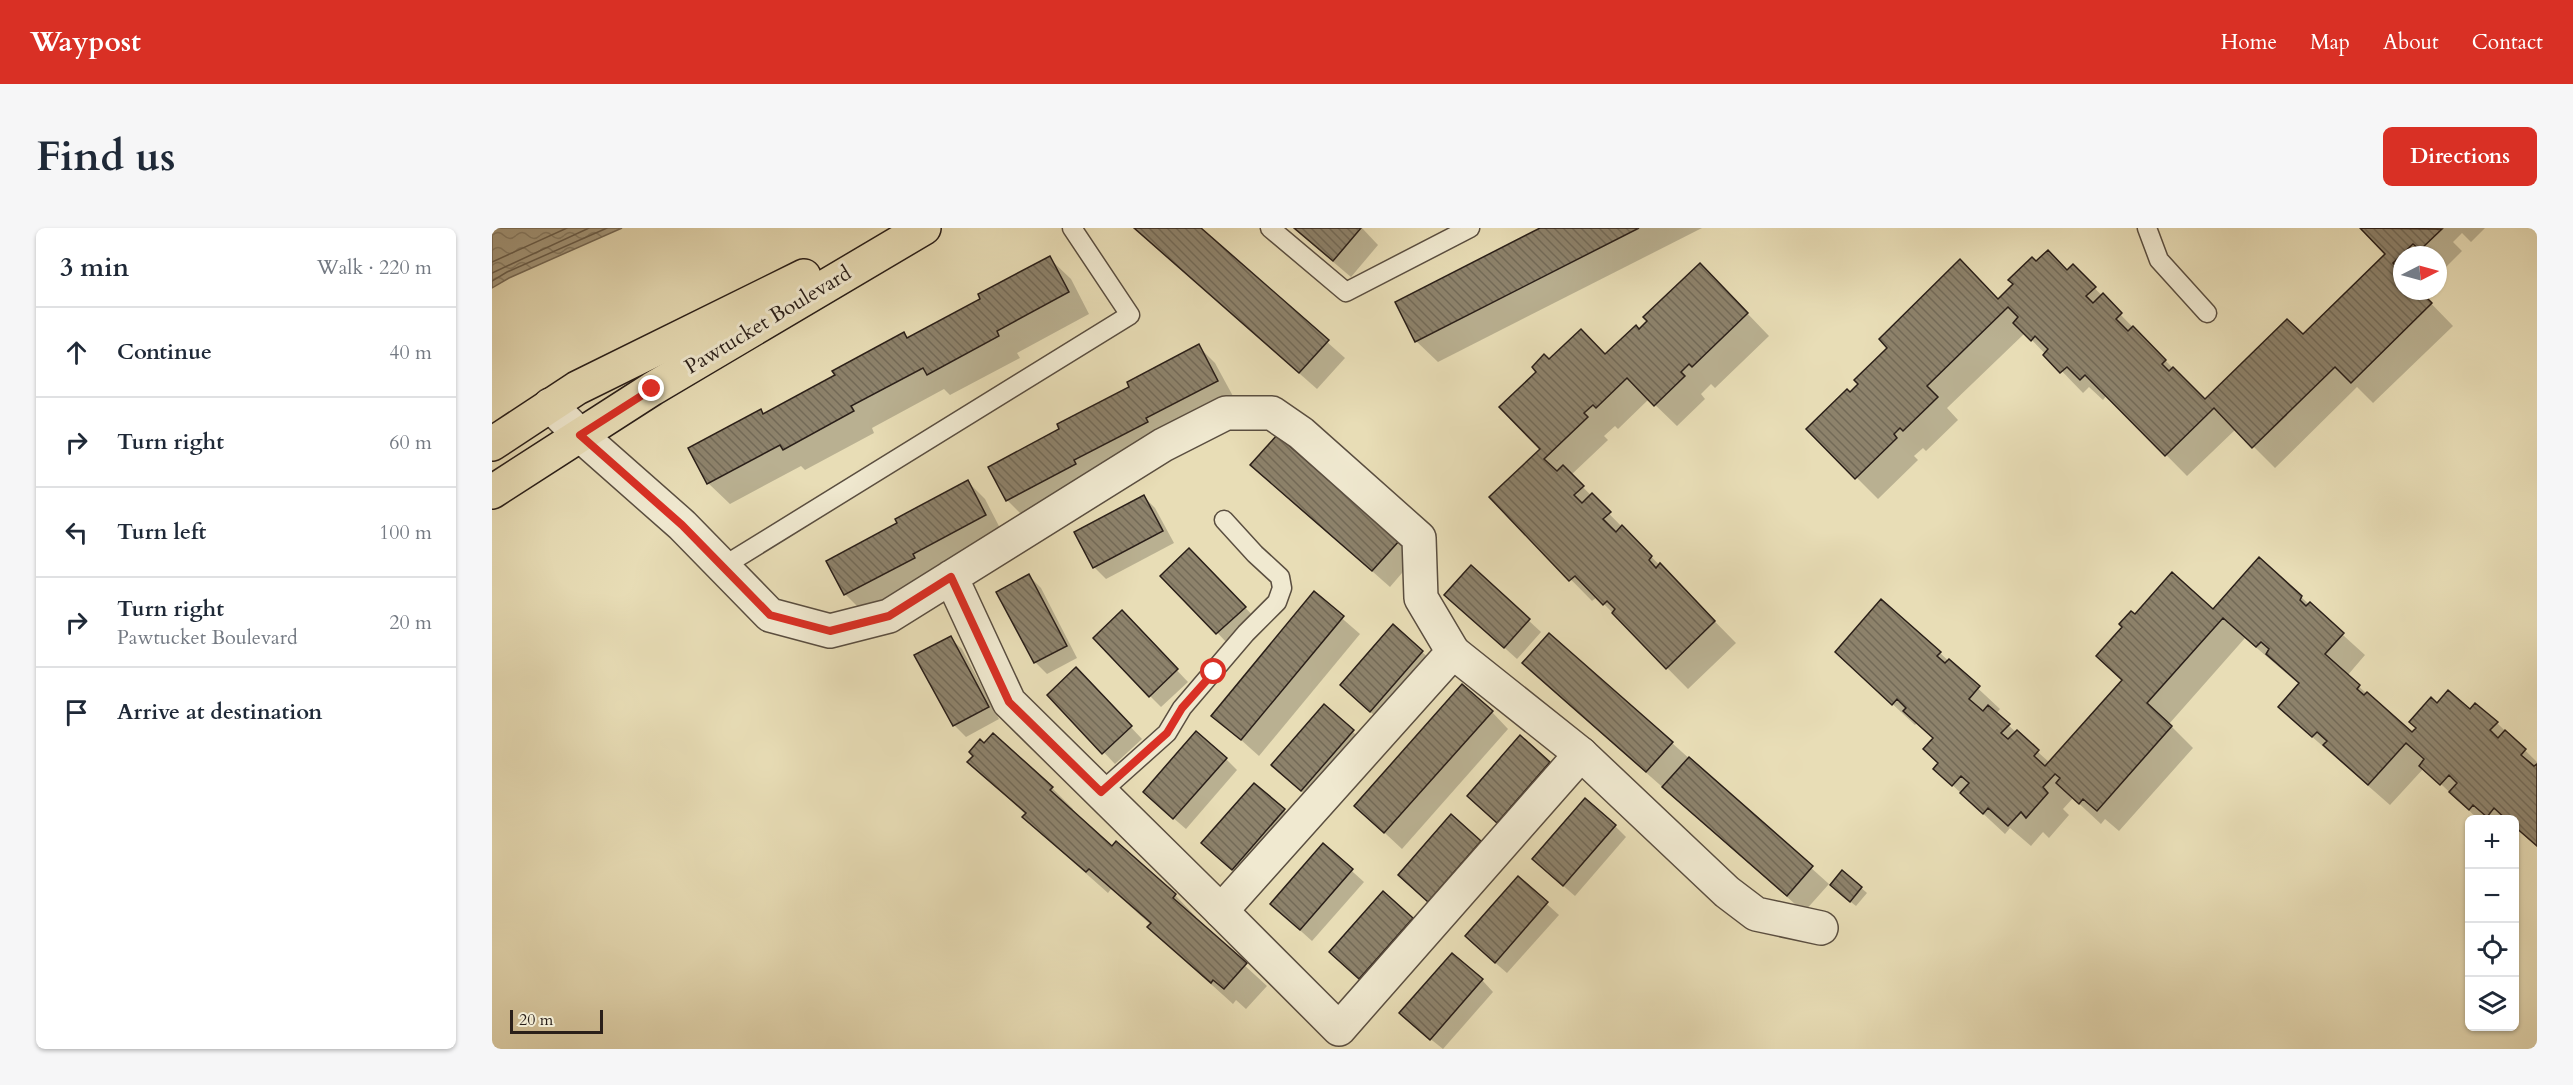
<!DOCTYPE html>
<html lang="en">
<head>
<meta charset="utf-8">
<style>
  body { margin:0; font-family:Cardo,serif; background:#f6f6f7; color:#1f2937 }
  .controls { position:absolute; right:18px; bottom:18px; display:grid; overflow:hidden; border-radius:9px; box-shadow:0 2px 4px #0004 }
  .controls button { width:54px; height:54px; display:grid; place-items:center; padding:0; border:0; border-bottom:2px solid #e0e1e3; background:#fff; color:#1f2937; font:30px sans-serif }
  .compass { position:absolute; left:1901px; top:18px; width:54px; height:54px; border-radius:50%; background:#fff; box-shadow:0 2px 4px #0004; rotate:84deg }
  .scale { position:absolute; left:18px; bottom:15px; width:93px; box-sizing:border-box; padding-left:6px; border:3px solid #2a1f19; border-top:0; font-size:16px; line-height:21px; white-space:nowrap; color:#2a1f19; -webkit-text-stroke:4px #f0e9d0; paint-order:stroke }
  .stop { position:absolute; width:18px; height:18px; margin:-14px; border:4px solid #d93025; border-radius:50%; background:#fff }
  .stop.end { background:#d93025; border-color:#fff; box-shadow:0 2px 6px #0008 }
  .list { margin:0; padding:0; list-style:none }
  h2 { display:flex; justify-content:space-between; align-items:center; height:78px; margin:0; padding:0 24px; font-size:26px }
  h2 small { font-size:20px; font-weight:400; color:#747a83 }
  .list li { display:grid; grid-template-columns:39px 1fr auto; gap:18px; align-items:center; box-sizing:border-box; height:90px; padding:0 24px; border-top:2px solid #e0e1e3 }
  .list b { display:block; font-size:22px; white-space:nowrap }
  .list p { margin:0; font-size:20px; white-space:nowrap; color:#747a83 }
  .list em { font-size:20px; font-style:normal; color:#747a83 }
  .icon { flex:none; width:33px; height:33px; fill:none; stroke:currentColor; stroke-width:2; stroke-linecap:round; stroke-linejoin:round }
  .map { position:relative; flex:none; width:2045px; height:821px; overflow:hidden; border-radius:9px }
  header { display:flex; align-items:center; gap:36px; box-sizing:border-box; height:84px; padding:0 30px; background:#d93025; color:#fff }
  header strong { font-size:28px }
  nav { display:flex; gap:33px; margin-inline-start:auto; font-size:21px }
  .intro { display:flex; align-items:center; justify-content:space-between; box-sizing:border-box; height:144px; padding:0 36px }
  h1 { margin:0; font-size:42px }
  .button { padding:15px 27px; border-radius:9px; background:#d93025; color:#fff; font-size:21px; font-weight:700 }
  main { display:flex; gap:36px; padding:0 36px }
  aside { flex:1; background:#fff; border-radius:9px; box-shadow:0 2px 4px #0004 }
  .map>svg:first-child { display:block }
  .water { fill:url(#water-waves); stroke:#756a57; stroke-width:1.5 }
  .shadow { fill:#0003 }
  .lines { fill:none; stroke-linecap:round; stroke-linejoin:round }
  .shore { stroke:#685e4d; stroke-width:1.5 }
  .building { fill:url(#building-back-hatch); stroke:#2a1f19; stroke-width:1.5 }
  .lane-casing { stroke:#5a4e40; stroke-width:21 }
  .street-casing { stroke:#5a4e40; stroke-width:36 }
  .primary-casing { stroke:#2a1f19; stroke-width:36 }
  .lane { stroke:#f0e9d0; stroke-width:18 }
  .street { stroke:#f0e9d0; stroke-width:33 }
  .primary { stroke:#e8ddb6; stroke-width:33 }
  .route { stroke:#d93025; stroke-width:8 }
  .labels { text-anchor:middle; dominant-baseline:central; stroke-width:6; stroke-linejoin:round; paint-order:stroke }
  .street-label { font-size:21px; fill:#2a1f19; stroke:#f0e9d0 }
</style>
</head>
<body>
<header>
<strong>Waypost</strong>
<nav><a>Home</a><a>Map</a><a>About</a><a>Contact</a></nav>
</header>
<div class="intro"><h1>Find us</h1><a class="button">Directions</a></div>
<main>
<aside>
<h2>3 min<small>Walk · 220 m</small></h2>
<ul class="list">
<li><svg class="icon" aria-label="ahead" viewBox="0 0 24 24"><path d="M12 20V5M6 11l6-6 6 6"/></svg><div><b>Continue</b></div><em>40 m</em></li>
<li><svg class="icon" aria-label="right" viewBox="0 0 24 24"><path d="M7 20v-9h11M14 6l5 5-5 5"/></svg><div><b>Turn right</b></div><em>60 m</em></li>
<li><svg class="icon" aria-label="left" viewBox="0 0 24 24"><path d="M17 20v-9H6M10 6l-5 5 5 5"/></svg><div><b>Turn left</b></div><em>100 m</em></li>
<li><svg class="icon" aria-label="right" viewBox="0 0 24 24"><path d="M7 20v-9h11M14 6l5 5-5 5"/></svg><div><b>Turn right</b><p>Pawtucket Boulevard</p></div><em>20 m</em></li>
<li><svg class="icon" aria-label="arrive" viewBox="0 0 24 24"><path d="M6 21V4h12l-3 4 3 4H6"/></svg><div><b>Arrive at destination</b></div></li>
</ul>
</aside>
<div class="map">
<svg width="2045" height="821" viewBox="0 0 2045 821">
  <defs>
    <pattern id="water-waves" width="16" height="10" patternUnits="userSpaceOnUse" patternTransform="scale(1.5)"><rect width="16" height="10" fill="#a79c81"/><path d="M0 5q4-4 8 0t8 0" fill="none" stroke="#887f69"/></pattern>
    <pattern id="building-back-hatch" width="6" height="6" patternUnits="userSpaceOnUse" patternTransform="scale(1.5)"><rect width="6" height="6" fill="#8d826b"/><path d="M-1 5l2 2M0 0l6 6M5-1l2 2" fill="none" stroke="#736a57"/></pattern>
  </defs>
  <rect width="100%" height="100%" fill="#e8ddb6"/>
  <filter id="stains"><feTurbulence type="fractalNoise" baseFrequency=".00333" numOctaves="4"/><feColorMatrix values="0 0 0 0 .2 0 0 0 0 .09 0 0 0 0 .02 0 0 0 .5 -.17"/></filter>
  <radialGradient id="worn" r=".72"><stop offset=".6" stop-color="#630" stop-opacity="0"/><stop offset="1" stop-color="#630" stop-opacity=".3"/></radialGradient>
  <polygon class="water" points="0,0 130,0 17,50 0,60"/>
  <g class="shadow">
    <polygon points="643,0 707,0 853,130 825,161"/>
    <polygon points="801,0 870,0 886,17 859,49"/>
    <polygon points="1051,0 1210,0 946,134 924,113"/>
    <polygon points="1870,0 1993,0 1979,14 1970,5 1961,14 1970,23 1950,43 1946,39 1946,27 1910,27 1910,63 1927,63 1961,98 1881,175 1865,159 1783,240 1744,201 1695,248 1615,167 1611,172 1597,159 1591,165 1533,105 1455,180 1466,192 1434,223 1431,220 1422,228 1426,232 1386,271 1316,201 1358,166 1506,72 1544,35 1575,44 1581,38 1713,173 1811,109 1896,26"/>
    <polygon points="557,30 579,51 597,86 525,125 528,130 458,167 452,161 380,200 382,205 313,242 309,238 238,276 216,255 268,183 272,187 345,148 412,106 416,111 490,71"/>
    <polygon points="1229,58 1277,108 1223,160 1219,156 1209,166 1213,171 1185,198 1157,171 1126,201 1123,198 1112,208 1116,212 1079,247 1244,415 1196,461 1105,369 1100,373 999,270 1050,221 1057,133 1113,128 1148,103"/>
    <polygon points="706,118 723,135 742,170 532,289 515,272 569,202"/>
    <polygon points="760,237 906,314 922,331 898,359"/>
    <polygon points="476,254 493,271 510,304 437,343 439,347 370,383 353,366 336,333 407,295"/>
    <polygon points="652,269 663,280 682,315 614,351 602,339"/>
    <polygon points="709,333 764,391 737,417 671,348"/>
    <polygon points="979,339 1049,404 1025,431 966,378"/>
    <polygon points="537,348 549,360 585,430 555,446 543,434"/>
    <polygon points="822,366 868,406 767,528 721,487"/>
    <polygon points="1809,369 1873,427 1855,448 1920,506 1945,477 1978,483 2005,495 2045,534 2045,619 2025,601 2022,603 2022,592 1987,592 1932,540 1898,577 1810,500 1808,457 1753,410 1677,496 1701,520 1627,603 1613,591 1609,596 1581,570 1571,581 1577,587 1557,610 1551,604 1539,618 1518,600 1513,606 1443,541 1447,536 1442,511 1425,495 1423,497 1367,445 1448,425 1508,481 1504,486 1558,535 1631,453 1643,388 1721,383"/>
    <polygon points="641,396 696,454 669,479 658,468"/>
    <polygon points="458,410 470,421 507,491 474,509 462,497"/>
    <polygon points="930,424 942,435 890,494 861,469"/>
    <polygon points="584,441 650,511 623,536 557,467"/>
    <polygon points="1049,452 1180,515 1337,656 1312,684"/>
    <polygon points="832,478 873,515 821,574 792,548"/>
    <polygon points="1000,484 1016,501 910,621 864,578"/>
    <polygon points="1028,509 1069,547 1017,605 988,580"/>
    <polygon points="734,531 745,542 694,601 665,576"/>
    <polygon points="478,534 560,560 581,581 579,583 620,620 683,667 704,689 702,691 775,758 754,781 744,772 741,776 679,720 657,699 659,697 619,661 616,665 554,610 532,589 534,587"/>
    <polygon points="792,582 803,594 752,652 723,627"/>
    <polygon points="959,589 1000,626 948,684 920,659"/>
    <polygon points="1123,598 1134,609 1083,668 1054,643"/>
    <polygon points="831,617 872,654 820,713 791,687"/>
    <polygon points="1351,644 1375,665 1364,678 1345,663"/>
    <polygon points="1026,650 1067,687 1015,745 986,720"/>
    <polygon points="920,691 931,703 880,761 851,736"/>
    <polygon points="990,752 1001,764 951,821 921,797"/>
  </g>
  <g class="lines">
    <g class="shore">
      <polyline points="0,34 75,0"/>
      <polyline points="0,45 97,0"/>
      <polyline points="0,53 15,44 115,0"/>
    </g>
  </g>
  <g class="building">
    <polygon points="642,0 709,0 837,112 807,145"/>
    <polygon points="802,0 869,0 841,33"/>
    <polygon points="1048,0 1147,0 923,114 903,74"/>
    <polygon points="1868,0 1950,1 1928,22 1921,16 1901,35 1910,44 1910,63 1928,63 1940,75 1859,155 1843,139 1760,220 1722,180 1673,228 1593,147 1588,152 1575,139 1568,145 1551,127 1556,121 1543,108 1539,113 1521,95 1526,89 1516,79 1435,158 1446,169 1411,203 1408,200 1402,206 1405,210 1363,251 1314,201 1355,161 1358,164 1366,156 1362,152 1395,120 1387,111 1468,31 1506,71 1521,56 1516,52 1540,29 1544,33 1556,22 1575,42 1581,36 1604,59 1594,68 1601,75 1611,65 1630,85 1624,91 1636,103 1641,98 1674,132 1670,136 1677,143 1681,139 1713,171 1795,91 1811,106 1893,26"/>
    <polygon points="558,28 577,64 505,103 507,108 435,147 431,140 359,178 362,183 291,222 288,217 215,256 196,220 269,181 271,186 343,147 340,143 412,104 415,110 488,71 486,66"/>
    <polygon points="1208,35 1256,85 1200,139 1197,136 1189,144 1193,148 1162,178 1135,150 1104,180 1101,177 1092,185 1096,189 1052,231 1065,243 1071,237 1092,258 1082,267 1090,275 1100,265 1119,284 1111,291 1124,304 1130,297 1160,328 1157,332 1164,340 1168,335 1223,393 1174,441 1120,385 1123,381 1115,373 1111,377 1083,348 1077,353 997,269 1048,221 1007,179 1044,144 1040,139 1052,126 1057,131 1089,101 1113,126 1144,97 1147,101 1155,93 1151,89"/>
    <polygon points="707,116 726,153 654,190 656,194 582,232 584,236 514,273 496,239 567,201 565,196 637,159 635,154"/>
    <polygon points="785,207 907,313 880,343 758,237"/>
    <polygon points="476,252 494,287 421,326 423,330 352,367 334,333 405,295 403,291"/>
    <polygon points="652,267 671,303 601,340 582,304"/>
    <polygon points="697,320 754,379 724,406 668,348"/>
    <polygon points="1767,329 1810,368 1808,372 1814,378 1818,374 1852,405 1833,426 1868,457 1865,461 1872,467 1875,464 1920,504 1924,500 1917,494 1939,469 1945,475 1956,462 1978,481 1983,475 2006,494 1998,502 2006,510 2013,502 2034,521 2029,527 2042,538 2045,536 2045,618 2022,598 2022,592 2015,592 2002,580 1995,589 1981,577 1977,582 1957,564 1965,555 1957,547 1948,557 1927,538 1932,531 1914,515 1876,557 1831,517 1835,513 1825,504 1820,509 1786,479 1807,455 1774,426 1777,421 1769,414 1764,419 1731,390 1655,475 1680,498 1605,583 1591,571 1587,576 1564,555 1568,550 1563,546 1551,559 1556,565 1534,590 1529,584 1516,598 1496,580 1491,586 1468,565 1477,555 1469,548 1460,558 1441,541 1446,535 1431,521 1441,510 1411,483 1414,480 1405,471 1400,477 1343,424 1389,371 1449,424 1445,428 1453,435 1457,431 1488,458 1477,471 1491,483 1496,477 1518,496 1509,505 1516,511 1525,502 1547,522 1542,528 1553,538 1630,452 1604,428 1630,399 1627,396 1639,383 1643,386 1680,344 1721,381"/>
    <polygon points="979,337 1038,391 1012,420 952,367"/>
    <polygon points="537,346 575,418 542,435 504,364"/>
    <polygon points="822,363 852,388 749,512 719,488"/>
    <polygon points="630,382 686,441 657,469 601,410"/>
    <polygon points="901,396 931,423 878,484 848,457"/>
    <polygon points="1057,405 1181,514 1154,544 1030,435"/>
    <polygon points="459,408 497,479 461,498 422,427"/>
    <polygon points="584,439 640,498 610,526 555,467"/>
    <polygon points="970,456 1001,483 892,605 862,578"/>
    <polygon points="832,476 862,502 809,563 779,537"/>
    <polygon points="704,503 735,530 681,591 651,564"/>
    <polygon points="501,505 561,559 558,562 620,618 624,613 684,666 681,670 755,735 732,761 721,752 719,755 655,699 659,695 597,641 594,644 530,589 534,585 475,534 481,528 477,524 488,511 492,515"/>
    <polygon points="1028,507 1058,534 1005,595 975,568"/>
    <polygon points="1197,529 1321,638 1295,668 1170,559"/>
    <polygon points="762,555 793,581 740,642 709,615"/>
    <polygon points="1093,570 1124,597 1071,658 1040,631"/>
    <polygon points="959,586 989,613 936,674 906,647"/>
    <polygon points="831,615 861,641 808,702 778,676"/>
    <polygon points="1350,642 1370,659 1358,674 1338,657"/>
    <polygon points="1026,648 1056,674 1003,735 973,708"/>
    <polygon points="891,663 921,690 867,751 837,724"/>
    <polygon points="960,725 991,751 938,812 907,785"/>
  </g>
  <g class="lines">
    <g class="lane-casing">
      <g id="lane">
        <polyline points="778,0 854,64 978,0"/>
        <polyline points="1655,0 1667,32 1715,85"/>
        <polyline points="230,339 638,87 580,0"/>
        <polyline points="609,564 675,505 690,480 754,405 785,374 790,360 788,349 763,326 732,292"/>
      </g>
    </g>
    <g class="street-casing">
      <g id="street">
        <polyline points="58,177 88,207 190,297 278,387 338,403 397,388 671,217 734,185 780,185 809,205 927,310 929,370 961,424 729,683 517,474 459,349"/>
        <polyline points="1089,526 1235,664 1264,686 1329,700"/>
        <polyline points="729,683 847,801 1089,526 961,424"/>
      </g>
    </g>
    <g class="primary-casing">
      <g id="primary">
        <polyline points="0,216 85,160 312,48"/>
        <polyline points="0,264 160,161 432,0"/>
      </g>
    </g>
    <use href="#lane" class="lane"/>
    <use href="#street" class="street"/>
    <use href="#primary" class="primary"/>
  </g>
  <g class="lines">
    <polyline class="route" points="160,161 88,207 190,297 278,387 338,403 397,388 459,349 517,474 609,564 675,505 690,480 722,444"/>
  </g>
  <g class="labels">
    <g class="street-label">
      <text transform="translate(276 92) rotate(-31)">Pawtucket Boulevard</text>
    </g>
  </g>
  <rect width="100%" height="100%" filter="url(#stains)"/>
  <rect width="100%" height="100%" fill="url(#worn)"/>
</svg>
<div class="controls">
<button>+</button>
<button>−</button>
<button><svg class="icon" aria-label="locate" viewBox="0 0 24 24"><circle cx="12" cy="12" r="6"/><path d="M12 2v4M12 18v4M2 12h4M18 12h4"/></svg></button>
<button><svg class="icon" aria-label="layers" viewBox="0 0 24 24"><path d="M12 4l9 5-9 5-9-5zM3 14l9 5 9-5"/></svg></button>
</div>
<svg class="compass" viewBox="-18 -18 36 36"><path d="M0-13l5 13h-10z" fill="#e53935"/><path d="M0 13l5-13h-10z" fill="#747a83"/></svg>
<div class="scale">20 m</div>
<div class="stop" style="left:722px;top:444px"></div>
<div class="stop end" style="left:160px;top:161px"></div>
</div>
</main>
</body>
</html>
